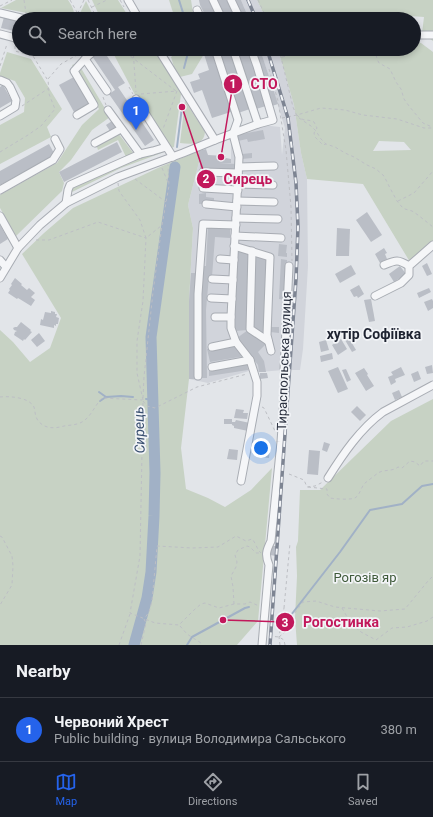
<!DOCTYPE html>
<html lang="en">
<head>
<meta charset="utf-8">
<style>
  body { margin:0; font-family:Roboto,sans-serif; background:#20242c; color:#f1f3f6 }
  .you { position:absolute; left:261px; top:448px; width:14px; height:14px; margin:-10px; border:3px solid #fff; border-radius:50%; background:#1a73e8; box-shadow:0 0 0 6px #1a73e833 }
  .badge { display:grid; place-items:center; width:26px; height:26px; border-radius:50%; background:#2563eb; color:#fff; font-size:13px; font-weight:700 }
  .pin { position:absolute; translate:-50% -33px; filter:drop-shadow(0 1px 2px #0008) }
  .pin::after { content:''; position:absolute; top:21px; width:14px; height:12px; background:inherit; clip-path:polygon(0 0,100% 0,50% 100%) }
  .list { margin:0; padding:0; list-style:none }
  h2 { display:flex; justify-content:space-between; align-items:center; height:52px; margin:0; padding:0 16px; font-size:17px }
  h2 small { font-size:13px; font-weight:400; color:#9ea1a6 }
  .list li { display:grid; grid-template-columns:26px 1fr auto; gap:12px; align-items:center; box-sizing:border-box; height:64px; padding:0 16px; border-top:1px solid #363941 }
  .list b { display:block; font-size:15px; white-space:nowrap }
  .list p { margin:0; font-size:13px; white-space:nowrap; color:#9ea1a6 }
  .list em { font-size:13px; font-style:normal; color:#9ea1a6 }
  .icon { flex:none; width:22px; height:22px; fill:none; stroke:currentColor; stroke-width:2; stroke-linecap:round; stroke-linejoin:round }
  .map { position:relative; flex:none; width:433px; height:645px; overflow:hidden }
  .search { position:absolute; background:#171b24; box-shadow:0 2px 6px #0003; left:12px; right:12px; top:12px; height:44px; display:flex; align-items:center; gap:10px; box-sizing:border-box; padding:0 14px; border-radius:22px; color:#9ea1a6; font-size:15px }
  .sheet { height:116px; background:#171b24 }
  nav { display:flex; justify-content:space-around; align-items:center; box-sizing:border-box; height:56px; border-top:1px solid #363941; background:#171b24; font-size:11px; color:#9ea1a6 }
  nav a { display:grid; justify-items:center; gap:2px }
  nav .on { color:#2563eb }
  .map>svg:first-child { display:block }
  .built { fill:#d1d4db }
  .green { fill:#c7d2c4; fill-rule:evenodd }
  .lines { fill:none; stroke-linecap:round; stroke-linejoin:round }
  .stream { stroke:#a1b1c6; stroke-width:2 }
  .river { stroke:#a1b1c6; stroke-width:11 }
  .building { fill:#babec6 }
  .minor-casing { stroke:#a8acb3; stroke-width:9 }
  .path { stroke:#bdbfc4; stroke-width:1; stroke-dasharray:3 3; stroke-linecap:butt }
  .minor { stroke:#f5f6f8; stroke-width:7 }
  .rail-casing { stroke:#7d8492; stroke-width:3.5 }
  .rail { stroke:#f2f4f7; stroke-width:2; stroke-dasharray:6; stroke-linecap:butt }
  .labels { text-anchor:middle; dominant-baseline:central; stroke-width:3.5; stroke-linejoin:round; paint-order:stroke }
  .street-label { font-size:13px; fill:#2c3240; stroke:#f2f4f7 }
  .park-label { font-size:13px; fill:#3f5a3a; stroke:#f2f4f7 }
  .neighbourhood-label { font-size:14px; font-weight:bold; fill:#1e2331; stroke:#f2f4f7 }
  .water-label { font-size:14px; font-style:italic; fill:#394f70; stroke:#f2f4f7 }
  .leader { fill:none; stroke:#c2185b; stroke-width:1.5 }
  .callout-dot { fill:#c2185b; stroke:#f2f4f7; stroke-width:1.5 }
  .mark-label { font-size:12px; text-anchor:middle; font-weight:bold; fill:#fff }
  .callout-label { font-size:14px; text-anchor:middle; font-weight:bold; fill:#c2185b; stroke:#f2f4f7; stroke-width:3.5; stroke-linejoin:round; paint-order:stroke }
</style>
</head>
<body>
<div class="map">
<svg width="433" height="645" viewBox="0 0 433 645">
  <rect width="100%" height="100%" fill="#e2e5e9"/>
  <g class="built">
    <polygon points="241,0 257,0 266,19 249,19"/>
    <polygon points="260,49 278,49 294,105 301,153 307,179 308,266 303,349 300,370 284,370 259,372 249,371 208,383 189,379 189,301 193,228 188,205 199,162 231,163 231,141 225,137 262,125 280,127 282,155 285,128"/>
  </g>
  <g class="green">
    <path d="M16,0h52c4,6 8,12 5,19h-21l-20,-5 -31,-6z"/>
    <polygon points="92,0 118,0 130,19 101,19"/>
    <polygon points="169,0 191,0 194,19 175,19"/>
    <polygon points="257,0 433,0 433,41 422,33 424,17 410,16 409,19 266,19"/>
    <polygon points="86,1 95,19 77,19"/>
    <path d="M414,42l7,1 12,9v191l-23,19 -47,-78 -56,-5 -6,-26 -7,-48 -16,-56h136zM379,141l25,1 7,8 -38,1z"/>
    <polygon points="111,49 155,49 181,94 174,147 169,149 134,93"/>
    <polygon points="182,49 202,49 204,54 192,74 180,77 174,67 171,57"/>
    <polygon points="7,52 31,59 62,109 47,127 51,137 0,164 0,125 24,112 25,98 15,81 0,76 0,73"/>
    <polygon points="78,63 110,117 92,130 71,160 59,172 64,183 62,191 16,236 0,208 0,195 57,163 82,125 99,109 72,65"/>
    <path d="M185,101l20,31c-1,14 -15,12 -25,11z"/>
    <polygon points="118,133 134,154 126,157 118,140 98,150 96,144"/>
    <polygon points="165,148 167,151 121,168 70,193 71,188 134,159"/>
    <polygon points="199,151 199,162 188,205 193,228 189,301 189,379 181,448 186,489 208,498 225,507 251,490 272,468 258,621 237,645 0,645 0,330 13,342 30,362 50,348 61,318 22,254 44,233 73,208 160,167"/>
    <polygon points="433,399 433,645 297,645 295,618 297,576 296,547 298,541 300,490 320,490 391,421"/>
  </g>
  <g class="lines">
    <g class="stream">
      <polyline points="179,0 185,19"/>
      <polyline points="184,68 189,49"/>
      <polyline points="177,147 182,107"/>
      <polyline points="99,392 106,397"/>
      <polyline points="146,399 153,400"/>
      <polyline points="100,401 106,397 121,396 133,397"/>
      <polyline points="291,615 340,552 370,510 402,504 422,486 433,484"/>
      <polyline points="187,645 192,637 245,608 249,607"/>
    </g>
    <polyline class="river" points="134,645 147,598 151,572 154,516 155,473 151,337 175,167"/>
  </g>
  <g class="building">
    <polygon points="199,0 210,0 220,19 207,19 200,5"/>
    <polygon points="216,0 229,0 237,19 225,19"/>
    <polygon points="234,0 241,0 249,19 243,19"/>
    <polygon points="4,17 19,21 19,32 1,28"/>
    <rect x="414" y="22" width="4" height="19"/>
    <polygon points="218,49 231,49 250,109 238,113"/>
    <polygon points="237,49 248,49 266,106 256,109"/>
    <polygon points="254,49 260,49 278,104 272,106"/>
    <polygon points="103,50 125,83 118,87 154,140 145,146 109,94 115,90 92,56"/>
    <polygon points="213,51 234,111 212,118 202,90 194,93 190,82 200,79 198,74 209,70 204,54"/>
    <polygon points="74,77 89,104 74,112 59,85"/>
    <polygon points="3,85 12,101 0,108 0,87"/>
    <polygon points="112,121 116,127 110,131 106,125"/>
    <polygon points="263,130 265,139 248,142 247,139 238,141 237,135"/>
    <polygon points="117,142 122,152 64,182 59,172"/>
    <polygon points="49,144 55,155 0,185 0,171"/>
    <polygon points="206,149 208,155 226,156 226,158 231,159 231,163 219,163 236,164 236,170 200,169 200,162 199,162 199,151"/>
    <polygon points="252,153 252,158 242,159 242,154"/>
    <polygon points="206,193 206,197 214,198 214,203 199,204 199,194"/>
    <polygon points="367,212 382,235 371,242 356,220"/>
    <polygon points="0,225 8,239 0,244"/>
    <polygon points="208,226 230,228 230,238 215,237 212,277 209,276 206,310 207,378 200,378 199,310 202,266 206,266"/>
    <polygon points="337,228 350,229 349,256 336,256"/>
    <polygon points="279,244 287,245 286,253 287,253 287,257 278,256"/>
    <polygon points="384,248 387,253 385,254 387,259 380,263 375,254"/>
    <polygon points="237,251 249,252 248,330 235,331 233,319"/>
    <polygon points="255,257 266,258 267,261 265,332 259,332 252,328"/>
    <polygon points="281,259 287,260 285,300 279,299"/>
    <polygon points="427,263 432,274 427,276 422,266"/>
    <polygon points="351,265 356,274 340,283 335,274"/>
    <polygon points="400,266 406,274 394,282 389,274"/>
    <polygon points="191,273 197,273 195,301 196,379 189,379 189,301"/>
    <polygon points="15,278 22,284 21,285 27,290 29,288 35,293 31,297 35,300 31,306 18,298 17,299 8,293 10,290 9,289 12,285 11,284"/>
    <polygon points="359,285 364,294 358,298 357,296 354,297 350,290"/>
    <polygon points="429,288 431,292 419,298 417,293"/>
    <polygon points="371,299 375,321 369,322 364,300"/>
    <polygon points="432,299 433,301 433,308 428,311 424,302"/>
    <polygon points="51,311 55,312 55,314 57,314 56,317 59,318 58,324 56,324 56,326 54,325 54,328 40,325 41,319 43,320 45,312 51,313"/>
    <polygon points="21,322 31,330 30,331 32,332 25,340 24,339 23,341 14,335 15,332 17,331 14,330 13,328 15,327 17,327"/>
    <polygon points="270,327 279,327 279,333 270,332"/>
    <polygon points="248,330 266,344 258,352 264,361 266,372 259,372 258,365 237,338"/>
    <polygon points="39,333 45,341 37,347 31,340"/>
    <polygon points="349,338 356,350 352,352 345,340"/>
    <polygon points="341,339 347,349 338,355 332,345"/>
    <polygon points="326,340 329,350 321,352 319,342"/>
    <polygon points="236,345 245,356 210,362 207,349"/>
    <polygon points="332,353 333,359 321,362 320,356"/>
    <polygon points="247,363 248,370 209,376 209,369"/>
    <polygon points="432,365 433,373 427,374 425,367"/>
    <polygon points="338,367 348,389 338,393 328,371"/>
    <polygon points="401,367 405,375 395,379 396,382 391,385 388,377 393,375 391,372"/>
    <polygon points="364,368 368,374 367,375 374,386 366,391 355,373"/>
    <polygon points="346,369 351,380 347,382 342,370"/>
    <polygon points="418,371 421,379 414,382 411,374"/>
    <polygon points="260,373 267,373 268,378 260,379"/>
    <polygon points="399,390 402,397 395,400 392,393"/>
    <polygon points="357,406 366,415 360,421 351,412"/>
    <polygon points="236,409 244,410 243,413 248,413 247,419 234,418"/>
    <polygon points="224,419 232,419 232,422 235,422 236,420 250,423 248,431 234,428 234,426 232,425 232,424 224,424"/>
    <polygon points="324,442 330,444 327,452 322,450"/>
    <polygon points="262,447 270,448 269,458 261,457"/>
    <polygon points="229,449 238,450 237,460 227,459"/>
    <polygon points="309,450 320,451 318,475 307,474"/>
    <polygon points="270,546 276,546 276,556 270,555"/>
  </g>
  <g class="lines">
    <g class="minor-casing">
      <g id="minor">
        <polyline points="128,0 139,19"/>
        <polyline points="213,0 222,19"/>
        <polyline points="231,0 240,19"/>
        <polyline points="197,10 201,19"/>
        <polyline points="0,13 25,19"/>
        <polyline points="0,34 19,39"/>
        <polyline points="420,35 433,35"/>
        <polyline points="59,49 69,51"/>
        <polyline points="96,49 85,59 107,91"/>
        <polyline points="158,49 215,140"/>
        <polyline points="215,49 238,120 233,134 239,157 231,317 231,328 236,342 250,360 257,382 257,396 241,481"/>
        <polyline points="233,49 258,124"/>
        <polyline points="0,80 7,83 10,87 16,100 15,107 0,116"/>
        <polyline points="136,99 173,157"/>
        <polyline points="108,110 140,154"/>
        <polyline points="77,115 94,105 74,71 85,59"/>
        <polyline points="95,143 121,129"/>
        <polyline points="239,167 274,166"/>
        <polyline points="203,172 238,173"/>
        <polyline points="238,184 273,185"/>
        <polyline points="203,188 238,190"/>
        <polyline points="0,190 53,160 60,149 55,139"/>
        <polyline points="237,201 274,202"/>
        <polyline points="66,203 68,190 70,185 140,154 153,151 166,147"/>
        <polyline points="206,204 237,207"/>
        <polyline points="0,216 18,248"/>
        <polyline points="236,218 278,219"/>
        <polyline points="235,236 281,238"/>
        <polyline points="234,246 270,257 267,335 271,351"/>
        <polyline points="252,251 250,329 268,341"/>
        <polyline points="220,259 234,260"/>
        <polyline points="0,260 6,267"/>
        <path d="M384,265c12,-5 14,-6 25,1"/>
        <polyline points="0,278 18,248 40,225 66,203 118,177 183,153 215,140 258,124 273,120 257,66 251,49"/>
        <polyline points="212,279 233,280"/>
        <polyline points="375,296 401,283 409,275 409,266 433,245"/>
        <polyline points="211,298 232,299"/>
        <polyline points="215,317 231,317"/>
        <polyline points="212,347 236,342"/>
        <polyline points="212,367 250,360"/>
        <polyline points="198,376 198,294 203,224 236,225"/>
        <path d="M328,478c15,-24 32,-49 55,-66l50,-27"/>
        <path d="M262,645l7,-80c-4,-10 -3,-14 2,-24l10,-99 4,-59 -1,-13 5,-104"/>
      </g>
    </g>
    <g class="path">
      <polyline points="24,0 26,13"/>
      <polyline points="70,0 77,12"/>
      <polyline points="88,0 97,19"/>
      <polyline points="120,0 124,7"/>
      <polyline points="258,0 267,19"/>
      <polyline points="0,6 12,0"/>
      <polyline points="92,7 107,0"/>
      <polyline points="75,19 84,0"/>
      <polyline points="341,19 343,19"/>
      <polyline points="15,46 15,51 33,56 47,79"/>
      <polyline points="121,49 176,91"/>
      <polyline points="133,49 136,92"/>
      <polyline points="279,49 293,107 297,116"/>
      <polyline points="375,49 377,59 379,63 390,69 396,82 401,89 404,99 409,106 423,123 432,127"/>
      <path d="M282,57c6,-1 12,-3 15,-8"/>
      <polyline points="0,66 7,44"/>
      <polyline points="269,69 278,101 286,150 291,207 292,261"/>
      <polyline points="129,87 133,94"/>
      <polyline points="141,94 177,91 163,129"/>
      <polyline points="103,97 106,105"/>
      <polyline points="22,106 49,88"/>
      <path d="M297,115c7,8 10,3 17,7l3,6 -3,5 1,4 8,8 3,-1 9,3 10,6 9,4 13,8 9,4 8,7 6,12 7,13 5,6 3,2 7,2 6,4 15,12"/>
      <polyline points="282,118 297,115 321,108 345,110 363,115 397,119 424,128 433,128"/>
      <polyline points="299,118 311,126 316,131 321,139 326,144"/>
      <polyline points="0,152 28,135 41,126 55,109 49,94 48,79 61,64 77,55"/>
      <polyline points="162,168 169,185"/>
      <polyline points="135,179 166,202"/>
      <polyline points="118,183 119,191 140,220 146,238 161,226"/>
      <polyline points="398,201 414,193 433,171"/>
      <polyline points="36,240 49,240 98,222 146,238 143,301 137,341 137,373 143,400 140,556 130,613 155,623 179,625 194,610 201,604 205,603 219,608 234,604 245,604 250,602 259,606"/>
      <path d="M0,397c9,-1 29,0 34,10 1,4 1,8 3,12 6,10 17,10 27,7 6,-1 13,-1 18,-4 9,-5 13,-17 20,-24l40,2"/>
      <polyline points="143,398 144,377 153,292 162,225 169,186 168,165"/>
      <polyline points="143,401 147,406 155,408 197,387 247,374"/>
      <polyline points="262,407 264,408 275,431"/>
      <polyline points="289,474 304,480 307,487 315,486 323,482"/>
      <path d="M308,487l19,2v5l3,4c5,1 20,2 25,0 5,-3 6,-11 10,-15 4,-3 9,-7 13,-10 6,-4 14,-1 20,-6l4,1 8,-7 5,1 5,4 4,-5h9"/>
      <polyline points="0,536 2,537 12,556 13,566 12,585 0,605"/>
      <polyline points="234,604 233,587 231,576 236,567 237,562 235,555 238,550 247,546 250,547 256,553 259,553"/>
      <polyline points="284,608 290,543"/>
      <polyline points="342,608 350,622 361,632 376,640 392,628 407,627 427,621 433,617"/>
      <polyline points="180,626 187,634 201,643 202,645"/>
      <polyline points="269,636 279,637 284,640 285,645"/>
      <polyline points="279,637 291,627 294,614 303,602 316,601 335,607 380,611 405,609 428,581 433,576"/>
      <polyline points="119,645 130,614"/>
      <path d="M141,645l5,-22 -2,-4 5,-7 3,-11 5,-55 35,2 26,-1 18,-11 10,5 6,-2c4,4 5,11 9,14"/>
      <polyline points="280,645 279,637 284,608"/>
    </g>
    <use href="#minor" class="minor"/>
    <g class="rail-casing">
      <g id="rail">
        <polyline points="248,0 256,19"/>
        <polyline points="267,49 288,118 296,183 298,227 296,279 270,645"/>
      </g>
    </g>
    <use href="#rail" class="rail"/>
  </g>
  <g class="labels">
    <g class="street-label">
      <text transform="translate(284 361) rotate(-88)">Тираспольська вулиця</text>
    </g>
    <g class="park-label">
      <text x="365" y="577">Рогозів яр</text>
    </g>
    <g class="neighbourhood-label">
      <text x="374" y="334">хутір Софіївка</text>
    </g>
    <g class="water-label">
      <text transform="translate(139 430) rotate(-92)">Сирець</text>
    </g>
  </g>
  <path class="leader" d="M221 157L233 84M182 107L206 179M223 620L285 622"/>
  <g class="callout-dot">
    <circle cx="221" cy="157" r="4"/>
    <circle cx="182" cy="107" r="4"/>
    <circle cx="223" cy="620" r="4"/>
    <circle cx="233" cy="84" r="10"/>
    <circle cx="206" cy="179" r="10"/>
    <circle cx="285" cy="622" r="10"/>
  </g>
  <g class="mark-label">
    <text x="233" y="88">1</text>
    <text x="206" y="183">2</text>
    <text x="285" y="627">3</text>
  </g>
  <g class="callout-label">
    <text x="264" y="89">СТО</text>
    <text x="248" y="184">Сирець</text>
    <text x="341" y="627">Рогостинка</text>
  </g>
</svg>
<div class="you"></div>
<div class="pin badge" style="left:136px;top:130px">1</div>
<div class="search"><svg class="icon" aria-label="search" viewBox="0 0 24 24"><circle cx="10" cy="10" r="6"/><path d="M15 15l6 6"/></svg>Search here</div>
</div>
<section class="sheet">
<h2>Nearby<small></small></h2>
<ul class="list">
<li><span class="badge">1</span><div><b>Червоний Хрест</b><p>Public building · вулиця Володимира Сальського</p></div><em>380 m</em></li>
</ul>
</section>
<nav>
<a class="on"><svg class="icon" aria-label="map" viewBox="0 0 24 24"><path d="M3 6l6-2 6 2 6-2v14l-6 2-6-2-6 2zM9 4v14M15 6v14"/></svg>Map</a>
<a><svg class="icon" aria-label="directions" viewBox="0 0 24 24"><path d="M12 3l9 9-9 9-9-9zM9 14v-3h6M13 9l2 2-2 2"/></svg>Directions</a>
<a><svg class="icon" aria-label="saved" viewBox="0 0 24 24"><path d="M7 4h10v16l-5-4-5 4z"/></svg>Saved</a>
</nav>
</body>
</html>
